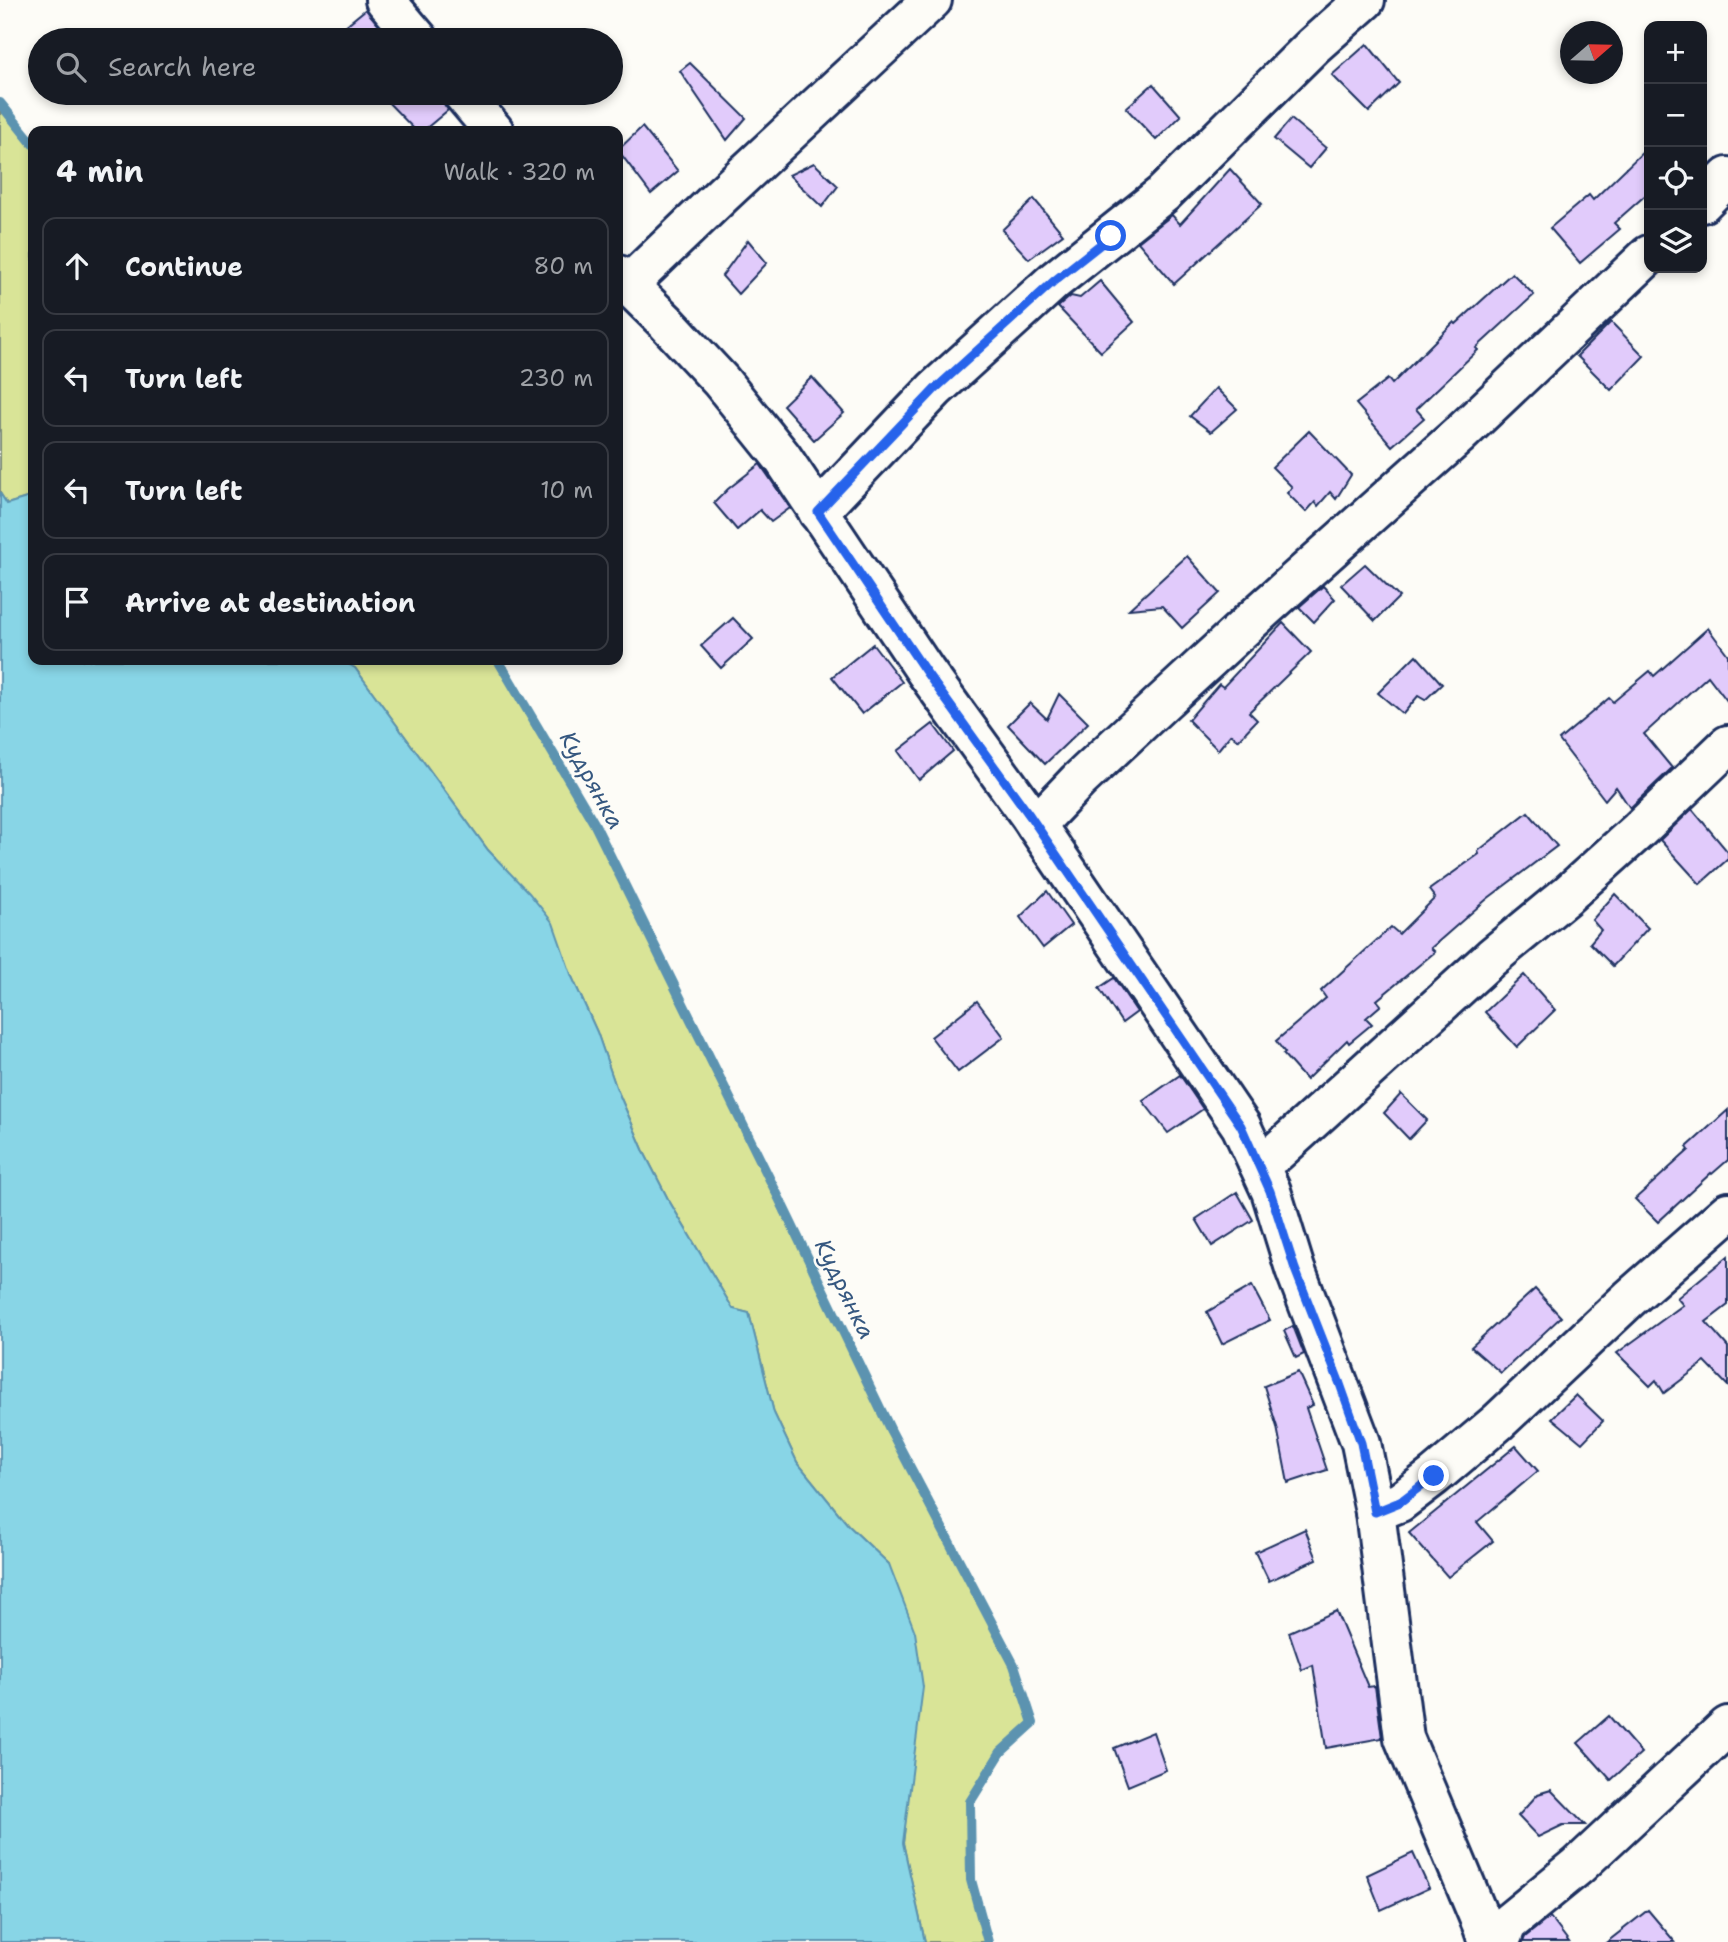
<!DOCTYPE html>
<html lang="en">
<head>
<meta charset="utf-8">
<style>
  body { margin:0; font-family:"Shantell Sans",sans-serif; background:#20242c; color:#f1f3f6 }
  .controls { position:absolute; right:21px; top:21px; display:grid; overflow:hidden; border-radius:14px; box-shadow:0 4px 10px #0003 }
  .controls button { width:63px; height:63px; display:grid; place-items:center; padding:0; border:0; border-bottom:2px solid #363941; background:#171b24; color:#f1f3f6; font:35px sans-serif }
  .compass { position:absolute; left:1560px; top:21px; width:63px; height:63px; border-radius:50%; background:#171b24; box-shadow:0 4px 10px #0003; rotate:70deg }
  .stop { position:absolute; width:21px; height:21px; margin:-16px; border:5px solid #2563eb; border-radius:50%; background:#fff }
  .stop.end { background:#2563eb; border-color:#fff; box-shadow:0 2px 7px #0008 }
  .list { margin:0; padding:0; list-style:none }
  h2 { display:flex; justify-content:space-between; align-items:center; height:91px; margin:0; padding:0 28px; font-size:30px }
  h2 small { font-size:23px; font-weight:400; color:#9ea1a6 }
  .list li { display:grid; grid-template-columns:46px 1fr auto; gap:21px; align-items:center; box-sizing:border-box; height:98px; margin:0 14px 14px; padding:0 14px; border:2px solid #363941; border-radius:14px }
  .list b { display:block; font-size:26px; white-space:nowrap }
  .list em { font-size:23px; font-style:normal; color:#9ea1a6 }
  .icon { flex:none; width:38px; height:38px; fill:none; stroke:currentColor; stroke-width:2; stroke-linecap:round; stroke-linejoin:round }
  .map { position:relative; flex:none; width:1728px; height:1942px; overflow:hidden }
  .search { position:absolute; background:#171b24; box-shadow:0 4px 10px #0003; left:28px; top:28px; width:595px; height:77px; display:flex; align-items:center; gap:18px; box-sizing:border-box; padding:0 24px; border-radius:38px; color:#9ea1a6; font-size:26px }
  .panel { position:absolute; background:#171b24; box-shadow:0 4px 10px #0003; left:28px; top:126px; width:595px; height:539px; border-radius:14px }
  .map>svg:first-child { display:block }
  .green { fill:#d9e497; stroke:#7a8a7a; stroke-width:2 }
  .water { fill:#88d5e6; stroke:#5c93b0; stroke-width:2 }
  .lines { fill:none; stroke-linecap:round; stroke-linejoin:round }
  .stream { stroke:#5c93b0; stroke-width:10 }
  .building { fill:#e1cbfb; stroke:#1b2f5e; stroke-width:2 }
  .street-casing { stroke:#1b2f5e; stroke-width:44 }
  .street { stroke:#fdfcf7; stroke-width:38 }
  .route { stroke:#2563eb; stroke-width:9 }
  .labels { text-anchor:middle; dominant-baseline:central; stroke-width:5; stroke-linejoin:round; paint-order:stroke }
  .water-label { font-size:23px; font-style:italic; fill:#365880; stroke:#fdfcf7 }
</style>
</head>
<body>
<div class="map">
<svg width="1728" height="1942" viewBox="0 0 1728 1942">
  <rect width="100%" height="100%" fill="#fdfcf7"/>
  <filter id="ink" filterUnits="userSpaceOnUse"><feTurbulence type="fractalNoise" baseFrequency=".0143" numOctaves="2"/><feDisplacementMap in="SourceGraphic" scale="14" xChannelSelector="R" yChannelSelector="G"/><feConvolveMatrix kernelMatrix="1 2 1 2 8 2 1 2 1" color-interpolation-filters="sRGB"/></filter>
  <g filter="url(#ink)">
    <g class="green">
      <polygon points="0,103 33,144 33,496 7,504 0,493"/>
      <polygon points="341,660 498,660 594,823 778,1196 891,1431 1014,1665 1033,1723 1001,1752 970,1802 971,1880 988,1942 925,1942 903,1843 911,1769 889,1564 848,1525 797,1462 774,1413 749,1313 733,1309 668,1199 645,1154 616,1087 597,1032 572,977 502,866 488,850 355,668"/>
    </g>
    <polygon class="water" points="0,493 7,504 33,496 33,660 341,660 355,668 488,850 529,893 553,923 572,977 597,1032 616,1087 645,1154 668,1199 733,1309 749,1313 774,1413 797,1462 848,1525 889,1564 915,1632 923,1687 903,1843 925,1942 0,1942"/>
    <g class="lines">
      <g class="stream">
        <polyline points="0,103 33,144"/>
        <polyline points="498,660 594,823 778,1196 891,1431 1014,1665 1033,1723 1001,1752 970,1802 971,1880 988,1942"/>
      </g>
    </g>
    <g class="building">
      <polygon points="366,9 390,40 328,40"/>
      <polygon points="1367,44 1399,83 1369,112 1332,75"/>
      <polygon points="690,63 746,118 727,140 680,71"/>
      <polygon points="1153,84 1181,116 1156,140 1126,108"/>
      <polygon points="379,93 437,93 448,110 423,131 416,131"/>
      <polygon points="1291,119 1326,148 1309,168 1274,139"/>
      <polygon points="642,127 678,171 651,194 618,150"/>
      <polygon points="1649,146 1649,192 1614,223 1620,229 1580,263 1550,228 1589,195 1593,200"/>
      <polygon points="814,163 838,186 822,207 789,175"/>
      <polygon points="1230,169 1262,204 1174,284 1138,242 1172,215 1180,224"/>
      <polygon points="1034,199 1063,234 1029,259 1002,230"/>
      <polygon points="748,240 767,263 738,294 722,276"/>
      <polygon points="1512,273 1534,295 1476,348 1478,350 1416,409 1424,418 1392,446 1356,404 1388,379 1392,384 1454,322 1456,324"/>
      <polygon points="1100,281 1134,322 1101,352 1058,307 1071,296 1080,298"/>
      <polygon points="1611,322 1644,356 1611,390 1577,356"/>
      <polygon points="812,377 844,413 814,440 783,405"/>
      <polygon points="1216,388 1237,409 1211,432 1190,416"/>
      <polygon points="1309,431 1351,475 1336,499 1330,492 1318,506 1315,502 1306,512 1287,493 1292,487 1272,467"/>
      <polygon points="760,464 790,508 771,522 760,510 737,530 714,503 728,489"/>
      <polygon points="1187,556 1220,593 1182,628 1162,606 1129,609"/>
      <polygon points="1365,564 1399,597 1375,621 1341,585"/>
      <polygon points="1323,586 1335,599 1314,622 1299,607"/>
      <polygon points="733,618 753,639 721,668 701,646"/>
      <polygon points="1283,623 1311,652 1249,712 1257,720 1238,740 1231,734 1218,750 1188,720 1219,684 1223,687"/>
      <polygon points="1708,628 1728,655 1728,702 1708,676 1644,734 1672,768 1630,808 1616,787 1605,800 1559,740 1609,698 1613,702 1650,671 1654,676"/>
      <polygon points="873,644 902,682 862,714 832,677"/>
      <polygon points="1416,655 1442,684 1425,700 1418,696 1403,714 1378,693"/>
      <polygon points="1059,694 1088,723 1045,764 1008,725 1030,703 1047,719"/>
      <polygon points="933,724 953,751 919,780 898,751"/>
      <polygon points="1692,809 1728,852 1728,859 1700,884 1660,840"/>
      <polygon points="1528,812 1557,846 1487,899 1431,948 1435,952 1377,1000 1381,1005 1366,1018 1372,1024 1349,1043 1347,1040 1306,1080 1283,1054 1285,1053 1276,1041 1326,998 1321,991 1391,927 1399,934 1435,898 1429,890 1479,854 1478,851"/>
      <polygon points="1047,891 1071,925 1043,948 1020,917"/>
      <polygon points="1615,894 1648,928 1613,966 1590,943 1601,930 1592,920"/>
      <polygon points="1524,975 1555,1010 1517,1047 1485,1012"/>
      <polygon points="1114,978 1137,1012 1122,1023 1099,988"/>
      <polygon points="977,1001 1004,1037 958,1072 931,1037"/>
      <polygon points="1180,1075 1203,1109 1168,1133 1143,1101"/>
      <polygon points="1401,1094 1427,1120 1409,1139 1384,1113"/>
      <polygon points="1728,1110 1728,1160 1712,1174 1711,1173 1658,1222 1635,1199 1689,1150 1687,1147"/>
      <polygon points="1237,1192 1253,1220 1212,1246 1196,1219"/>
      <polygon points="1728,1256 1728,1305 1706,1322 1728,1347 1728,1386 1705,1362 1664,1393 1656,1380 1650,1386 1617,1353 1683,1305 1677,1298"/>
      <polygon points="1252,1286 1270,1320 1222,1344 1207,1312"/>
      <polygon points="1535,1289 1561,1317 1501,1373 1471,1347"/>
      <polygon points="1293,1326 1304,1354 1296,1358 1284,1331"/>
      <polygon points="1298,1372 1313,1405 1306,1408 1327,1470 1288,1483 1277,1427 1264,1386"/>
      <polygon points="1576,1395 1603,1421 1582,1443 1552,1418"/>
      <polygon points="1516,1446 1538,1471 1477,1522 1493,1541 1448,1577 1409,1533"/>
      <polygon points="1305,1529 1317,1559 1269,1581 1255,1552"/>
      <polygon points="1336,1611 1368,1687 1375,1686 1382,1738 1326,1748 1313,1665 1302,1670 1289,1632"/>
      <polygon points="1609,1716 1641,1753 1611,1780 1578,1743"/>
      <polygon points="1153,1732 1166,1770 1128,1786 1114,1748"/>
      <polygon points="1551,1790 1585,1825 1563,1825 1538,1837 1518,1816 1538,1794"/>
      <polygon points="1413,1853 1429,1888 1381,1910 1367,1875"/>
      <polygon points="1648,1910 1675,1942 1607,1942"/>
      <polygon points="1550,1917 1569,1942 1523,1942 1525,1937"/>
    </g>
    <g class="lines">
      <g class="street-casing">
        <g id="street">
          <polyline points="385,0 419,40"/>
          <polyline points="462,93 494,131"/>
          <polyline points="1702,203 1728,177"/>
          <polyline points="618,275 666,322 721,381 782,457 926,672 1030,816 1241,1126 1271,1191 1295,1269 1361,1443 1375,1512 1404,1738 1483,1927 1488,1942"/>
          <polyline points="628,285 723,194 932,0"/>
          <polyline points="818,512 935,389 1054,281 1163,194 1313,46 1365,0"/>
          <polyline points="1036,825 1078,781 1165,700 1264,609 1459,435 1649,255"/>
          <polyline points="1258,1163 1276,1153 1492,957 1567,895 1639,830 1728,745"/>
          <polyline points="1375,1512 1400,1502 1434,1476 1498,1422 1630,1298 1728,1212"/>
          <polyline points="1500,1942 1507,1924 1578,1866 1728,1726"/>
        </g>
      </g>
      <use href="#street" class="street"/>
    </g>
  </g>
  <g class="lines" filter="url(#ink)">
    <polyline class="route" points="1111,236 1054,281 935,389 818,512 926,672 1030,816 1241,1126 1270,1191 1295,1269 1340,1384 1361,1443 1375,1512 1400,1502 1434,1476"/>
  </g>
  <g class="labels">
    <g class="water-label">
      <text transform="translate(592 780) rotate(61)">Кудрянка</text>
      <text transform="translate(845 1289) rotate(64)">Кудрянка</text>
    </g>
  </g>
</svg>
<div class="controls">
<button>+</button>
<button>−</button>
<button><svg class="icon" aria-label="locate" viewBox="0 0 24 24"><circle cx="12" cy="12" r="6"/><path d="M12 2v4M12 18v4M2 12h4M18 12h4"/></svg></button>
<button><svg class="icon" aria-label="layers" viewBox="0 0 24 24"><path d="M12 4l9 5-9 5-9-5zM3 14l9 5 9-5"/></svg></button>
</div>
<svg class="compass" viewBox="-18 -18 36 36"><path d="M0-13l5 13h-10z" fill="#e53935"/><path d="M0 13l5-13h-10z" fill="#9ea1a6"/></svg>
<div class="stop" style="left:1111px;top:236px"></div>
<div class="stop end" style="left:1434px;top:1476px"></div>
<div class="search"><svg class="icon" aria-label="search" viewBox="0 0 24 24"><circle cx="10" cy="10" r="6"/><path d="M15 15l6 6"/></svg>Search here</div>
<section class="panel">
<h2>4 min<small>Walk · 320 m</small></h2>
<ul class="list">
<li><svg class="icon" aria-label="ahead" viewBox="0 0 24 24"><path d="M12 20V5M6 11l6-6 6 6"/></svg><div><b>Continue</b></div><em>80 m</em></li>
<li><svg class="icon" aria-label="left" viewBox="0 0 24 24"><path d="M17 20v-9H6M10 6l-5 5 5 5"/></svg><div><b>Turn left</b></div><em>230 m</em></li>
<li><svg class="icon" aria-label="left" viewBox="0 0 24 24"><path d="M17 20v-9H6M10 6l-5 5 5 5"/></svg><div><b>Turn left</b></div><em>10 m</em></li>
<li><svg class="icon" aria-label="arrive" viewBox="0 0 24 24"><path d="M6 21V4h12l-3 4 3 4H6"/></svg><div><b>Arrive at destination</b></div></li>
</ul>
</section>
</div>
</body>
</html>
